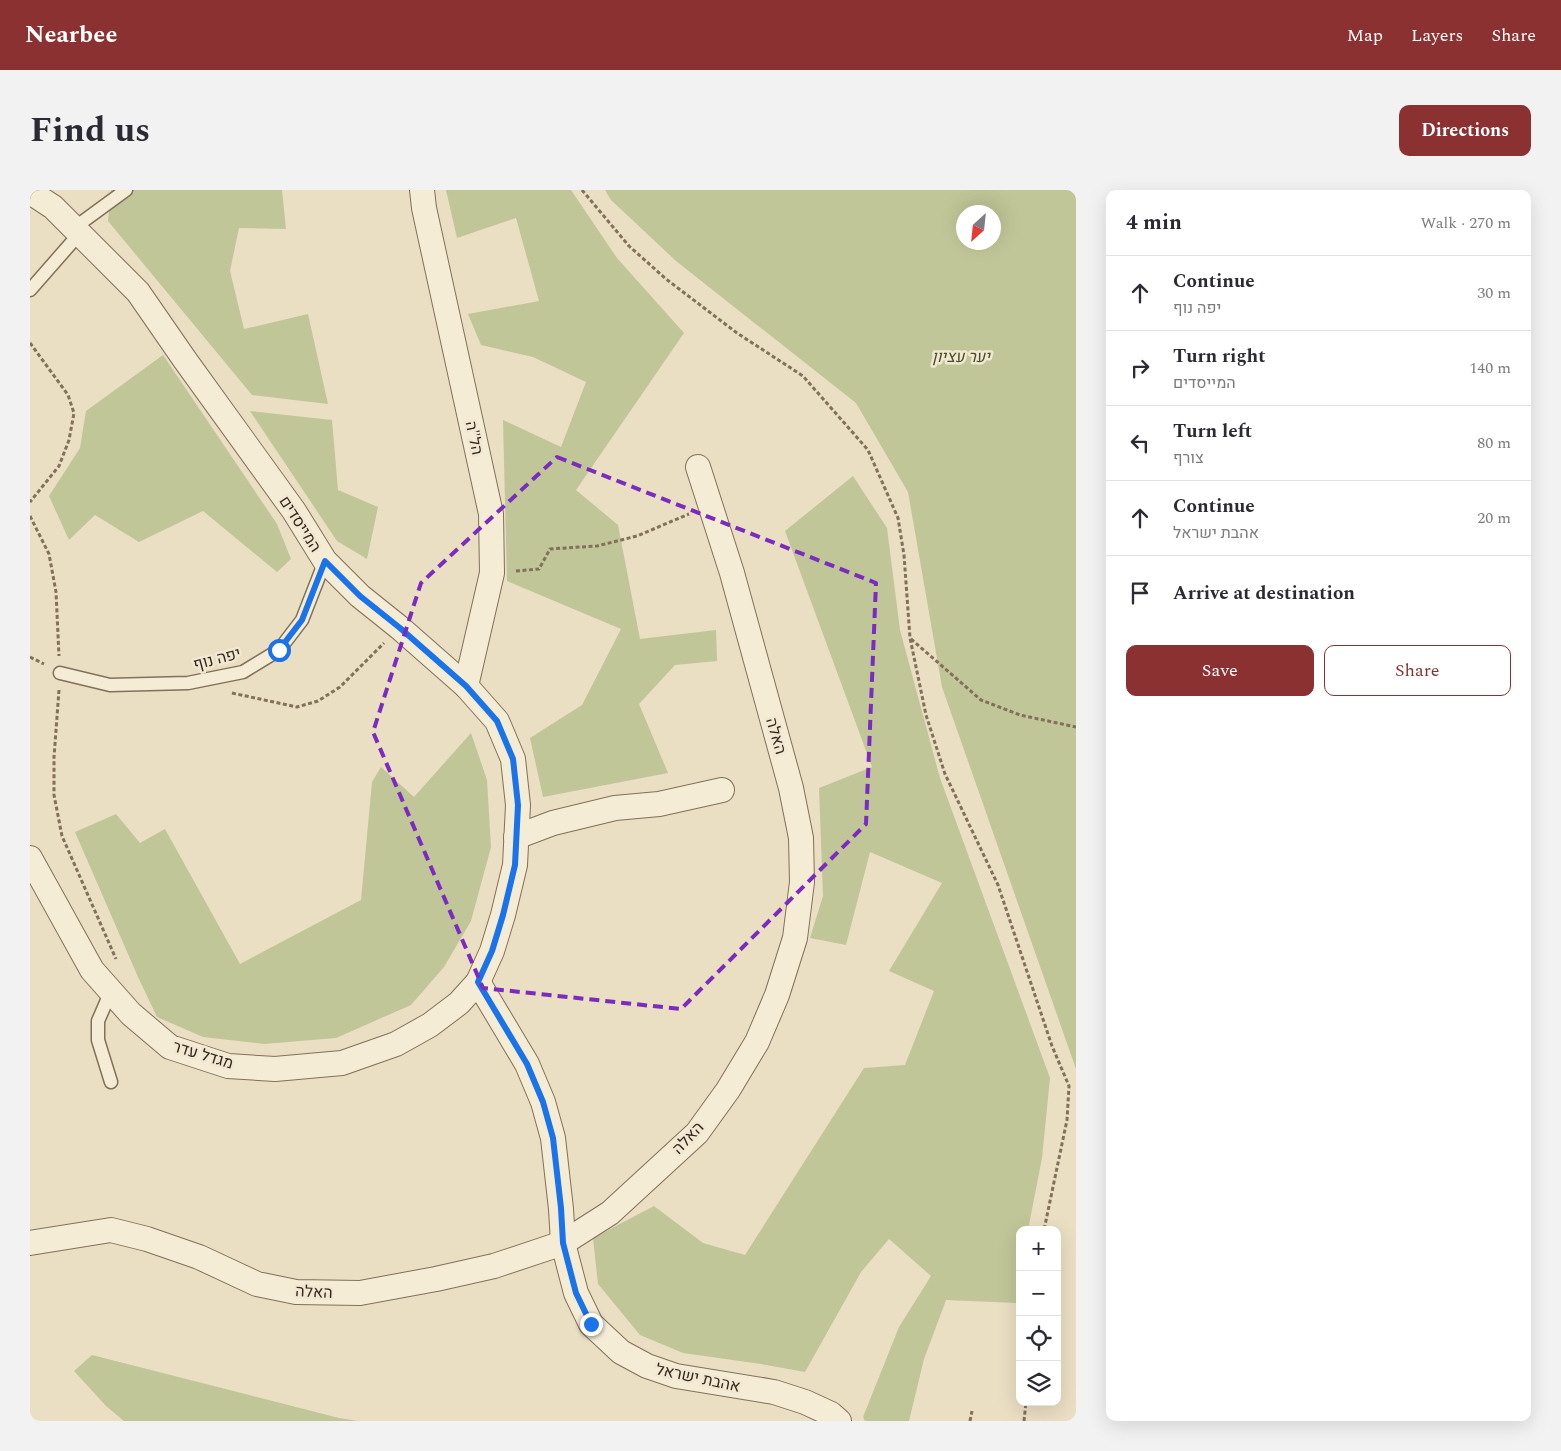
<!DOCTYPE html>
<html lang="en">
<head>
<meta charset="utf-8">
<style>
  body { margin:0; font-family:Spectral,Heebo,serif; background:#f2f2f3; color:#2b2b33 }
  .controls { position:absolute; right:15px; bottom:15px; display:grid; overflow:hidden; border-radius:10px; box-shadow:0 5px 20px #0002 }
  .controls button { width:45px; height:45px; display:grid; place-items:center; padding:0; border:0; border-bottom:1px solid #e1e1e2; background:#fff; color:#2b2b33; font:25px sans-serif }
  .compass { position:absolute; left:926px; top:15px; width:45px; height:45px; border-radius:50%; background:#fff; box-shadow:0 5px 20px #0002; rotate:207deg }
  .stop { position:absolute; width:15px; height:15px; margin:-11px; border:4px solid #1a73e8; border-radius:50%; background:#fff }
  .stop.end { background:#1a73e8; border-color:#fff; box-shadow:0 1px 5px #0008 }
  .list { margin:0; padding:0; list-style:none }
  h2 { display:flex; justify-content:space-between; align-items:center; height:65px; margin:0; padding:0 20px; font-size:21px }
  h2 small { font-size:16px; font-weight:400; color:#7c7c81 }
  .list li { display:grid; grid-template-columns:32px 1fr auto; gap:15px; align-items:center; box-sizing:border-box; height:75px; padding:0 20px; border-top:1px solid #e1e1e2 }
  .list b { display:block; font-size:19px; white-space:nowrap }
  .list p { margin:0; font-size:16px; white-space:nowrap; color:#7c7c81 }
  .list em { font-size:16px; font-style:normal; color:#7c7c81 }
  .actions { display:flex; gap:10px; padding:15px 20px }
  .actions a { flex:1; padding:11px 0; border:1px solid #8c3131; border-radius:10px; text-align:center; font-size:18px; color:#8c3131 }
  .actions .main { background:#8c3131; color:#fff }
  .icon { flex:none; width:28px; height:28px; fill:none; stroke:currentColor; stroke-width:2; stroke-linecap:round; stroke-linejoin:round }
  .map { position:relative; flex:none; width:1046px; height:1231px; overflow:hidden; border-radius:10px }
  header { display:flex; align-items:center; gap:30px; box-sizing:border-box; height:70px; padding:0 25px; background:#8c3131; color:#fff }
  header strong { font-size:24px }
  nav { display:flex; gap:28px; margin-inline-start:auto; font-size:18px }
  .intro { display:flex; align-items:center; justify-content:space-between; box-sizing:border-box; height:120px; padding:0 30px }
  h1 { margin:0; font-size:35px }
  .button { padding:12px 22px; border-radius:10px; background:#8c3131; color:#fff; font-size:18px; font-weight:700 }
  main { display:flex; gap:30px; padding:0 30px }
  aside { flex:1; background:#fff; border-radius:10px; box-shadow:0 5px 20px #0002 }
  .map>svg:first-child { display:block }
  .green { fill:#c1c698; fill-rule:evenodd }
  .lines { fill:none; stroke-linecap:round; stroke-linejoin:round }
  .lane-casing { stroke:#82705b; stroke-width:15 }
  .street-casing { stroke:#82705b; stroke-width:26 }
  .path { stroke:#82705b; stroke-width:3; stroke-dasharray:4 2.5; stroke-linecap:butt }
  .lane { stroke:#f5ecd5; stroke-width:12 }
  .street { stroke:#f5ecd5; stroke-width:24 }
  .route { stroke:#1a73e8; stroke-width:6 }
  .marked { fill:none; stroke:#7b2cbf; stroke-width:4; stroke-dasharray:10 6; stroke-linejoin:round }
  .labels { text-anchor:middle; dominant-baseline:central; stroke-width:5; stroke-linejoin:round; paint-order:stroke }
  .park-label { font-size:16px; font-style:italic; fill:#444e27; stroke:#f2e8d2 }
  .street-label { font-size:16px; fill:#33281e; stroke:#f2e8d2 }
</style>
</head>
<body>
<header>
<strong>Nearbee</strong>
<nav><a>Map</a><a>Layers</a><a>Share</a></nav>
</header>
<div class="intro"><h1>Find us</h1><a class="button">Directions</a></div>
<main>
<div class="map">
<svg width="1046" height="1231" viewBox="0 0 1046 1231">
  <rect width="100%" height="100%" fill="#eadec3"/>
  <g class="green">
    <polygon points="81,0 252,0 256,39 209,38 200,81 214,139 278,124 298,214 222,205 78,31"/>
    <polygon points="416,0 541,0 587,68 654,143 546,300 588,335 610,449 686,440 687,471 645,475 609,514 638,583 513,607 500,548 552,515 591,439 477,391 473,230 531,257 556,192 503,167 451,155 438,124 509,111 486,28 427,48"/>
    <path d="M575,0h471v879l-134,-382 -34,-195 -52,-89 -180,-142 -65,-61zM934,22h30v30h-30z"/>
    <polygon points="133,165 247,334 261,369 247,382 173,321 109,352 65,325 39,350 19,306 50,258 56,221"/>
    <polygon points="220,221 302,230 308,300 348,317 337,369 307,351"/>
    <polygon points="823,286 857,338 870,440 910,588 1020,888 1012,968 998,1040 990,1040 990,1093 987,1113 916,1110 894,1169 879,1231 835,1231 833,1227 869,1137 901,1086 859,1049 831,1082 775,1182 731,1174 653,1163 610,1145 568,1094 563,1048 624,1016 673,1053 715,1065 834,878 875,875 904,801 859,781 912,693 840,662 816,755 780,748 793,706 789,598 842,577 755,341"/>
    <polygon points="441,543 457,590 461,657 441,731 414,777 381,815 306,848 234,854 173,847 127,827 108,787 45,642 86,624 110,653 135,639 210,774 331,710 342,592 351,577 384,607"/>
    <polygon points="62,1165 309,1228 328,1231 94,1231 76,1216 44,1181"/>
  </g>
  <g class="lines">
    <g class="lane-casing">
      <g id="lane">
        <polyline points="44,38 96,0"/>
        <polyline points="0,100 50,43"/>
        <polyline points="30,483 80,495 158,493 213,482 249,460 272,430 295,371"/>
        <polyline points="81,892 68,850 68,831 81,801"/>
      </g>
    </g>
    <g class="street-casing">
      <g id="street">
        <polyline points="392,0 394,18 461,324 462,383 436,496"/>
        <polyline points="0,2 23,17 108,102 155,170 264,321 295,371 330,406 370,438 436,496 467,531 483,569 488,615 485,675 473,725 462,761 448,792 429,813 400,835 366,854 312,873 245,879 198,876 140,857 101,824 62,780 0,668"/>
        <polyline points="486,647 523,633 585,618 629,614 692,600"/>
        <polyline points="448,792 497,874 513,912 523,948 531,1019 533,1053 546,1103 561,1134 591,1162 617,1176 646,1186 744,1202 775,1212 801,1224 809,1231"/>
        <polyline points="0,1053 81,1040 117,1049 169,1067 227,1094 266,1102 330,1103 406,1089 464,1076 533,1053 580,1023 667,943 698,900 727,852 747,805 765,748 772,692 771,648 761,598 702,383 668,277"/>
      </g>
    </g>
    <g class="path">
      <polyline points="552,0 599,56 636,89 707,143 773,186 838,260 868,328 874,365 880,448 896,525 915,584 968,695 1022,856 1039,896 1037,930 1014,1040"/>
      <polyline points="0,153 38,205 44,223 39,250 29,276 0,312"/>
      <polyline points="0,326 19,364 26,402 29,466"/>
      <polyline points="486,381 509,379 520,359 567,356 607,346 659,324"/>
      <polyline points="881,449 951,510 990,525 1046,537"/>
      <polyline points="0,467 14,474"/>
      <polyline points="29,500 24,567 24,605 32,646 86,769"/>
      <polyline points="202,503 267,517 288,511 310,497 354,453"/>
      <polyline points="940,1231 942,1221"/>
      <polyline points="994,1231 996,1212"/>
    </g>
    <use href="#lane" class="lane"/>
    <use href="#street" class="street"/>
  </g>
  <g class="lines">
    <polyline class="route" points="249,460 272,430 295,371 330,406 370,438 436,496 467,531 483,569 488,615 485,675 473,725 462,761 448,792 497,874 513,912 523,948 531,1018 533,1053 546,1103 561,1134"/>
  </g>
  <path class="marked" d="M527,267l319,126 -10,241 -185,185 -198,-21 -110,-256 48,-149z"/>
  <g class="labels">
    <g class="park-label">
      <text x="931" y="167">יער עציון</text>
    </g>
    <g class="street-label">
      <text transform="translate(444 248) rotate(78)">הל"ה</text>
      <text transform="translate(270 334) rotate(57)">המייסדים</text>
      <text transform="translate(187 469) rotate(-15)">יפה נוף</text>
      <text transform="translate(746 546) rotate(74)">האלה</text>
      <text transform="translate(173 865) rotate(17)">מגדל עדר</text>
      <text transform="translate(658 948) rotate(-46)">האלה</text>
      <text transform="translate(284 1102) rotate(3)">האלה</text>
      <text transform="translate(668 1188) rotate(12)">אהבת ישראל</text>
    </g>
  </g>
</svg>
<div class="controls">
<button>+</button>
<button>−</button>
<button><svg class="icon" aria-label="locate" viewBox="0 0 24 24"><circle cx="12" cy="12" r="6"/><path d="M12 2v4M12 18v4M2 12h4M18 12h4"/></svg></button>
<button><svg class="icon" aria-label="layers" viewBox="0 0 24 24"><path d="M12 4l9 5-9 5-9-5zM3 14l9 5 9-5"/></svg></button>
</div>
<svg class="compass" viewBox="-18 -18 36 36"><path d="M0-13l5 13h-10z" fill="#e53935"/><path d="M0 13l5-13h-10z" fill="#7c7c81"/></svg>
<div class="stop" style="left:249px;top:460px"></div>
<div class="stop end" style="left:561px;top:1134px"></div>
</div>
<aside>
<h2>4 min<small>Walk · 270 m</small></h2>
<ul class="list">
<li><svg class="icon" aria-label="ahead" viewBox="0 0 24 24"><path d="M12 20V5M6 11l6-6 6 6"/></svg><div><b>Continue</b><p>יפה נוף</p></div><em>30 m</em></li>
<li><svg class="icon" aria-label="right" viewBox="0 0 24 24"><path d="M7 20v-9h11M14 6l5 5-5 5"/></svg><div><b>Turn right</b><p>המייסדים</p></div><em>140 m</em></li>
<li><svg class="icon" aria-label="left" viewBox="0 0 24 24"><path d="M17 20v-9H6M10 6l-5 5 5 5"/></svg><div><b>Turn left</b><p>צורף</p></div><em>80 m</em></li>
<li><svg class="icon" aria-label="ahead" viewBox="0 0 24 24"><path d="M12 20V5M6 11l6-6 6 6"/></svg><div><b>Continue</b><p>אהבת ישראל</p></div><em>20 m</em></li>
<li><svg class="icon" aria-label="arrive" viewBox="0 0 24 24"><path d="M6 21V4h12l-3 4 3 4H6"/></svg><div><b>Arrive at destination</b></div></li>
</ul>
<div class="actions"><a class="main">Save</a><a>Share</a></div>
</aside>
</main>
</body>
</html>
